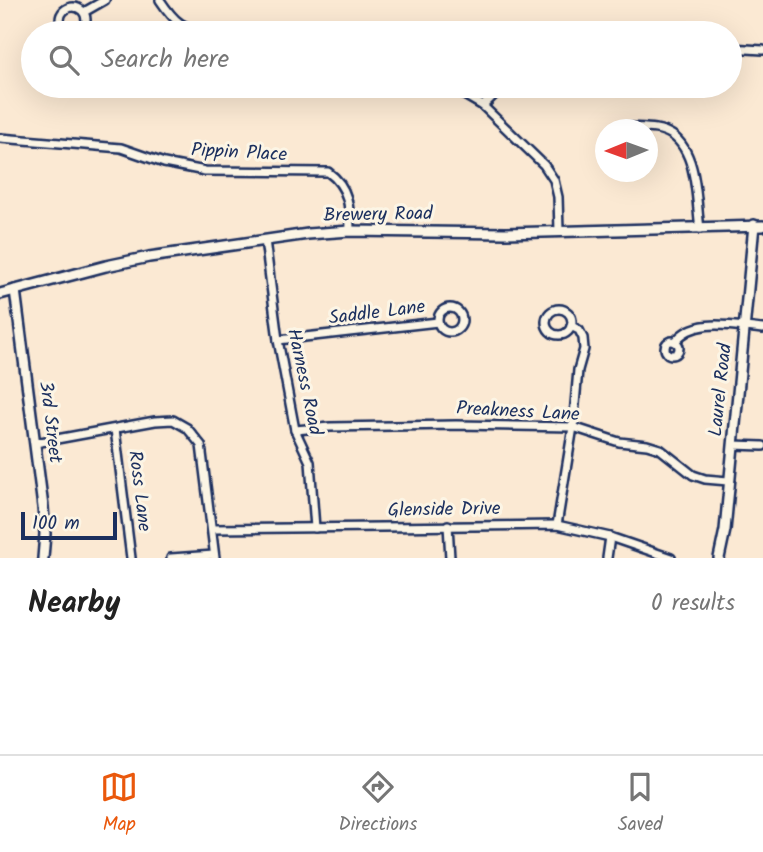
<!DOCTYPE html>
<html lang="en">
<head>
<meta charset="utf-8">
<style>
  body { margin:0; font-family:Kalam,sans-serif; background:#f2f2f2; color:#222 }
  .compass { position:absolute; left:595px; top:119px; width:63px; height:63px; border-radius:50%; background:#fff; box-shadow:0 7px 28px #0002; rotate:269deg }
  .scale { position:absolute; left:21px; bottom:18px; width:96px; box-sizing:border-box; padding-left:7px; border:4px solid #1b2f5e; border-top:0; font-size:19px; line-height:24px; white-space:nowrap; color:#1b2f5e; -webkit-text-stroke:5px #fcf5e5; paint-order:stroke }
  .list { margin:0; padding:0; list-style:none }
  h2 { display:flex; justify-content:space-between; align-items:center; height:91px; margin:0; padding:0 28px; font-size:30px }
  h2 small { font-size:23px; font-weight:400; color:#767676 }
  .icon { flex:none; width:38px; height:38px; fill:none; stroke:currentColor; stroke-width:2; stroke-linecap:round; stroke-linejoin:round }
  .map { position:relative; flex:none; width:763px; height:558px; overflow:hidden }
  .search { position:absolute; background:#fff; box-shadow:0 7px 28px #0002; left:21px; right:21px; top:21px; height:77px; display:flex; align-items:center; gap:18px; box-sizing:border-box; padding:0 24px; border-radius:38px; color:#767676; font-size:26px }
  .sheet { height:196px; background:#fff }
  nav { display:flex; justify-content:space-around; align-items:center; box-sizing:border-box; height:98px; border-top:2px solid #e0e0e0; background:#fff; font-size:19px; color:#767676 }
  nav a { display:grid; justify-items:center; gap:4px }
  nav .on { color:#ea580c }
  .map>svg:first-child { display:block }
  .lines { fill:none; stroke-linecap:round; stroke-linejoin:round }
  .minor-casing { stroke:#1b2f5e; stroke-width:12 }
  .tertiary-casing { stroke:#1b2f5e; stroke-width:14 }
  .minor { stroke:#fcf5e5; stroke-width:7 }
  .tertiary { stroke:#fcf5e5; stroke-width:9 }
  .labels { text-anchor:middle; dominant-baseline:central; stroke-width:6; stroke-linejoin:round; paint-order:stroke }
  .street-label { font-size:19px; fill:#1b2f5e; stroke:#fcf5e5 }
</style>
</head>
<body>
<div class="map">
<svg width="763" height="558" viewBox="0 0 763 558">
  <rect width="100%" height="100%" fill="#fbe9d3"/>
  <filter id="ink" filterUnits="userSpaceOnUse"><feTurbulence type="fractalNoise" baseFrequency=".0143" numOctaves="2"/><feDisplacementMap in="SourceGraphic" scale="14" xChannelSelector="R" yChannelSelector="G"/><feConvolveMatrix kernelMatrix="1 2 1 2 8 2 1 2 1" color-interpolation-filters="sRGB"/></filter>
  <g filter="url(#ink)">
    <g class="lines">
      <g class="minor-casing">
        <g id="minor">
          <path d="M160,0c16,24 22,28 50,33"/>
          <circle cx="73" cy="20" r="13"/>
          <polyline points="84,12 105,0"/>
          <polyline points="730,48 763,50"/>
          <polyline points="449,86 483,106 544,165 554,180 558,197 559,231"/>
          <polyline points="483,106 503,86"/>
          <path d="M629,127c15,1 31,0 43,8 26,18 24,66 28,94"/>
          <path d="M0,138l121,10 43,15 41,8 123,1c21,15 22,35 22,59"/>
          <polyline points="265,240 278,340 295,430 310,462 315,528"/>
          <circle cx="450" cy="320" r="12"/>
          <circle cx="559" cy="322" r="13"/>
          <polyline points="278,340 438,322"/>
          <circle cx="672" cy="348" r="7"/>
          <path d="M675,342c19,-26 60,-15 88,-13"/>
          <polyline points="115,429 131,558"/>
          <polyline points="295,430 330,427 456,425 573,427 619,442 647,445 660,449 693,475 705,479 728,481"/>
          <polyline points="35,443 155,421 173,420 187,428 201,445 215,558"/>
          <polyline points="733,445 763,446"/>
          <polyline points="448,525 450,558"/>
          <polyline points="557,525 573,427 578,370 584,349 583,338 579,330 571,326"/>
          <polyline points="212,529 557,525 610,537 671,558"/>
          <polyline points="171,558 214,555"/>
          <polyline points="607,558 610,537"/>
        </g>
      </g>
      <g class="tertiary-casing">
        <g id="tertiary">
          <polyline points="15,290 43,507 45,534 43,558"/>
          <polyline points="0,294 106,266 149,257 308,234 350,231 506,233 763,226"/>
          <polyline points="719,558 725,530 754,225"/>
        </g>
      </g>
      <use href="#minor" class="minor"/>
      <use href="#tertiary" class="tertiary"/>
    </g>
  </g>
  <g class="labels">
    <g class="street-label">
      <text transform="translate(239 153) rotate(3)">Pippin Place</text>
      <text transform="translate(378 215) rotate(-1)">Brewery Road</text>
      <text transform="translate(377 313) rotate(-7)">Saddle Lane</text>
      <text transform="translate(304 382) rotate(78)">Harness Road</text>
      <text transform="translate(721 390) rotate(-84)">Laurel Road</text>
      <text transform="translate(518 412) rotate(3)">Preakness Lane</text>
      <text transform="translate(50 422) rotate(83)">3rd Street</text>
      <text transform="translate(139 491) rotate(83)">Ross Lane</text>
      <text transform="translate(444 510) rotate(-1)">Glenside Drive</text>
    </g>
  </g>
</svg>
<svg class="compass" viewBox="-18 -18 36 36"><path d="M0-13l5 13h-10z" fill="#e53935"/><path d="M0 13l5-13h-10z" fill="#767676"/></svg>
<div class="scale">100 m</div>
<div class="search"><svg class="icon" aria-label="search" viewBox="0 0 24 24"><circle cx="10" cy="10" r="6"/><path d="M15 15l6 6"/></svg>Search here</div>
</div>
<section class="sheet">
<h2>Nearby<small>0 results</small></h2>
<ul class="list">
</ul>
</section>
<nav>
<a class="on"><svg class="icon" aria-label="map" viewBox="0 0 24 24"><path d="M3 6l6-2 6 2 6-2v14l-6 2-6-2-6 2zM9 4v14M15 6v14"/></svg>Map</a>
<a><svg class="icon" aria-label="directions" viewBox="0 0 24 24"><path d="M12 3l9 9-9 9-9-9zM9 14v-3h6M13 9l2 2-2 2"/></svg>Directions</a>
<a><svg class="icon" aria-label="saved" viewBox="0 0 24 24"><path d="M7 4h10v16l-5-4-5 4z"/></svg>Saved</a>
</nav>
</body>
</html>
